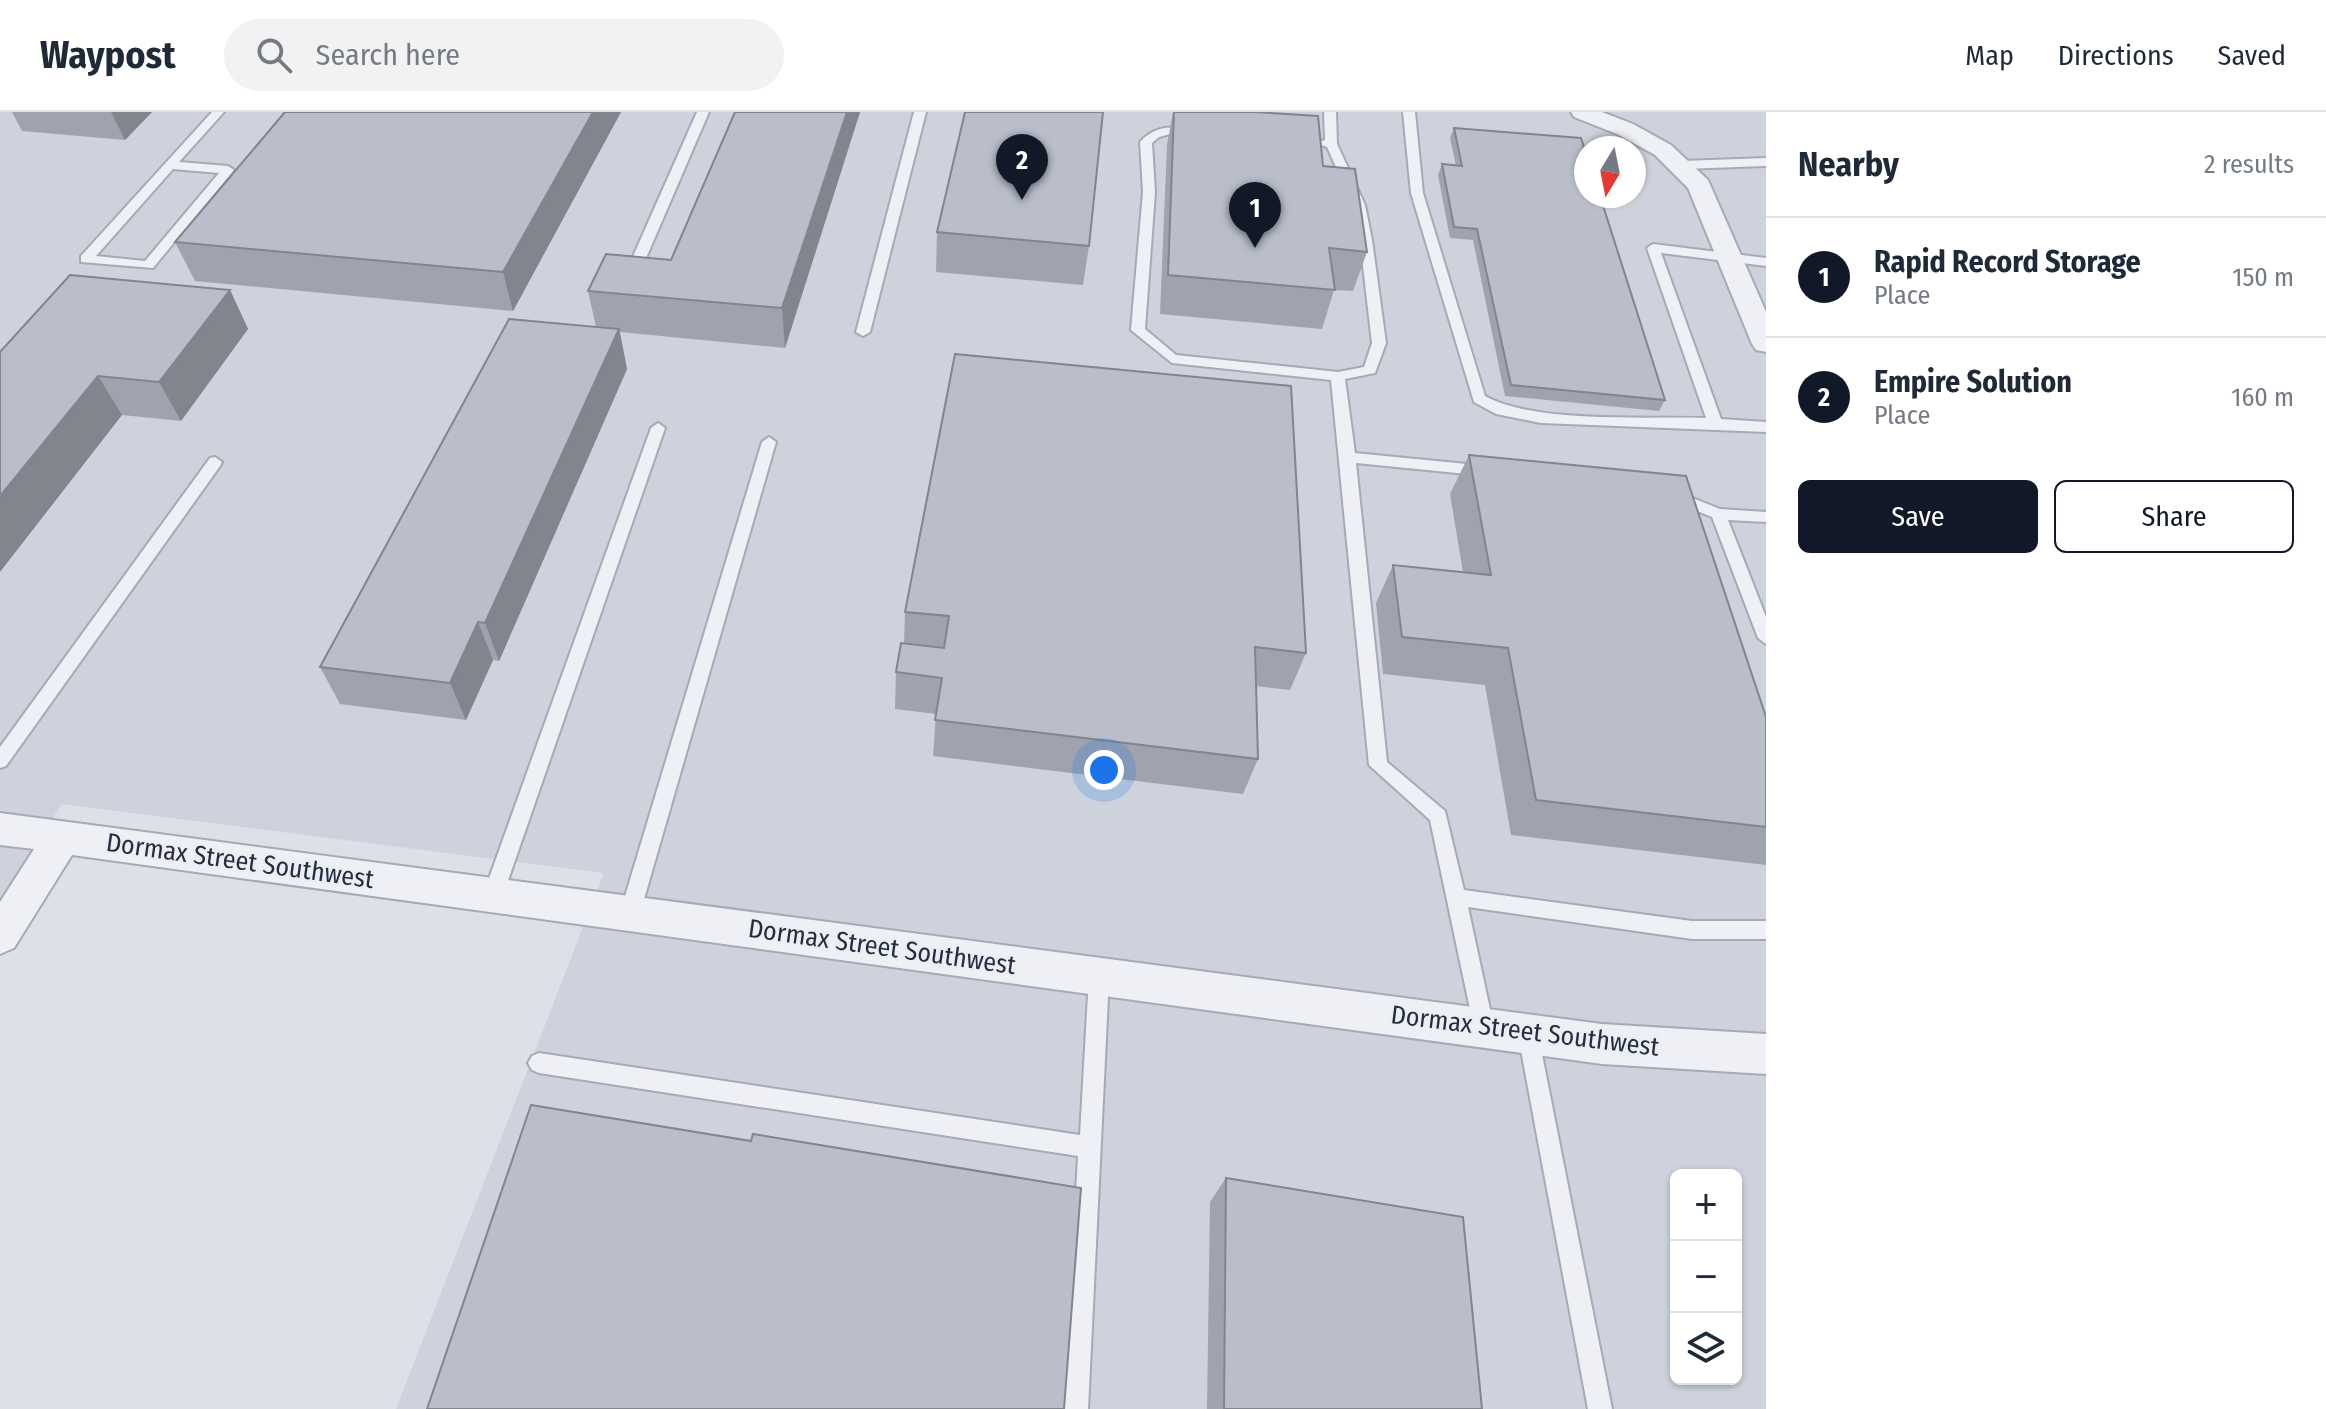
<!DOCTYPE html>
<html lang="en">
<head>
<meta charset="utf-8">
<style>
  body { margin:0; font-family:"Fira Sans Condensed",sans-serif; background:#f2f2f3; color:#1f2937 }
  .controls { position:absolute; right:24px; bottom:24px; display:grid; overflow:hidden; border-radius:12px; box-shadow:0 2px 6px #0004 }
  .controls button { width:72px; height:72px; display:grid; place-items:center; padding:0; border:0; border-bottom:2px solid #e0e1e3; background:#fff; color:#1f2937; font:40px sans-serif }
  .compass { position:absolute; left:1574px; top:24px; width:72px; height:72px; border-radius:50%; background:#fff; box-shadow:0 2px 6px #0004; rotate:190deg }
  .you { position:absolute; left:1104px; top:658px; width:28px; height:28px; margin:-20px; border:6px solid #fff; border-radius:50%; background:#1a73e8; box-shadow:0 0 0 12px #1a73e833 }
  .badge { display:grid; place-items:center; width:52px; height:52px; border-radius:50%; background:#111827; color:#fff; font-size:26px; font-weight:700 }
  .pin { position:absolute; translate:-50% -66px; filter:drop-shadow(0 2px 4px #0008) }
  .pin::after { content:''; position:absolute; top:42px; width:28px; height:24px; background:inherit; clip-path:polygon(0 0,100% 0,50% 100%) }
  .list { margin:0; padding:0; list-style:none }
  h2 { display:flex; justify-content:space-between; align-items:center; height:104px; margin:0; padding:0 32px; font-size:34px }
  h2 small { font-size:26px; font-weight:400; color:#747a83 }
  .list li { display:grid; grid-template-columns:52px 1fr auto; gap:24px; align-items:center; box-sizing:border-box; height:120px; padding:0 32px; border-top:2px solid #e0e1e3 }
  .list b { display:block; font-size:30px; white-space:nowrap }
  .list p { margin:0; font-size:26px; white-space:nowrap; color:#747a83 }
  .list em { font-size:26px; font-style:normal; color:#747a83 }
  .actions { display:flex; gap:16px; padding:24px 32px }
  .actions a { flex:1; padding:18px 0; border:2px solid #111827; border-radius:12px; text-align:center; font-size:28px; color:#111827 }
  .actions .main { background:#111827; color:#fff }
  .icon { flex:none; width:44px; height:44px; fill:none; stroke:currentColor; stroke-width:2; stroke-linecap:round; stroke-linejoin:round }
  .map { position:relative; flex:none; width:1766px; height:1297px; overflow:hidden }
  header { display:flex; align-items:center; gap:48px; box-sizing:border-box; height:112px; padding:0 40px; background:#fff; border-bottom:2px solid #e0e1e3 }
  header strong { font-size:38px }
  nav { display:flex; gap:44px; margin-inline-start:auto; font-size:28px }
  .search { width:560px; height:72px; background:#f2f2f3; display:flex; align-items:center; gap:20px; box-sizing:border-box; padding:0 28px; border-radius:44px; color:#747a83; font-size:30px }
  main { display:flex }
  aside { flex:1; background:#fff }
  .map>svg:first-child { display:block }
  .built { fill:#cdd2dc; fill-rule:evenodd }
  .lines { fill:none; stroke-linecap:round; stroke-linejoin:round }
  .lane-casing { stroke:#a5aab4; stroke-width:4 }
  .street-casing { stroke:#a5aab4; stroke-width:4 }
  .lane { fill:#eef0f5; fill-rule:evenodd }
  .street { fill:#eef0f5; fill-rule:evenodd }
  .wall { fill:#9fa3ae }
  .shaded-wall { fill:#82858d }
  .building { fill:#b9beca; stroke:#82858d; stroke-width:2 }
  .labels { text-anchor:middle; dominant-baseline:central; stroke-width:6; stroke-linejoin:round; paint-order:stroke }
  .street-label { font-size:26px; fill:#252d3e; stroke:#ebeff5 }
</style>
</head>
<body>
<header>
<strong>Waypost</strong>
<div class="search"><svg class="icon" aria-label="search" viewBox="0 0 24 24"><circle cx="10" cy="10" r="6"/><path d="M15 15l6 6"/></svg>Search here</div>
<nav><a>Map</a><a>Directions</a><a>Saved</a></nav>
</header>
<main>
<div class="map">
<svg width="1766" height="1297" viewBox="0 0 1766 1297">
  <rect width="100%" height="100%" fill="#dce0e7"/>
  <path class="built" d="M0,0h1766v1297h-1370l208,-536 -542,-69 -62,94zM1586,36h48v48h-48zM1676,1063h60v204h-60z"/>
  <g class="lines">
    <g class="lane-casing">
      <g id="lane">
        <path d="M212,0h12l-45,50 49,4 6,4 -81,98 -72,-6v-6zM173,57l46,4 -74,88 -49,-5z"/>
        <polygon points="697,0 709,0 637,167 625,170 623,167"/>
        <polygon points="914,0 926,0 870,220 863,224 856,220"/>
        <path d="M1324,0h12l1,32 28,61 7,35 14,103 -11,30 -30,6 10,74 132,13 8,5 -8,5 -131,-13 31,299 58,49 19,79 228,31h74v18h-74l-224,-32 26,121 -3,7 -7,3 -7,-3 -3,-7 -44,-208 -61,-55 -38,-385 -159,-17 -41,-33 12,-138 -3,-50c10,-11 23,-16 37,-14v4l-18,5 -7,6 3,49 -10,137 31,26 162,17 26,-5 8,-24 -12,-103 -7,-35 -26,-58 -12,-4 10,-3z"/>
        <path d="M1403,0h12l8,81 62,203c51,28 161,20 221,22l-59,-170 6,-4 113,14v8l-105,-13 60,166 45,3v10l-225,-9 -45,-9 -22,-12 -63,-209z"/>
        <polygon points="1766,46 1766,54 1682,57 1676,53 1682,49"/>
        <polygon points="658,311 665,316 503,783 500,789 493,791 486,789 483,783 651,316"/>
        <polygon points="769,325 776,330 640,801 637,807 630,810 623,807 620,801 762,330"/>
        <polygon points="215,345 222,350 220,354 6,654 0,656 0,635 210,346"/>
        <polygon points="1675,379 1720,397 1766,400 1766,410 1728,408 1766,505 1766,532 1758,526 1712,405 1670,388 1670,380"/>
        <polygon points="1099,856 1106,858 1109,865 1088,1297 1064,1297 1078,1044 539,961 532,958 528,951 532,944 539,941 1080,1023 1089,865 1092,858"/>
        <polygon points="1528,912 1535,915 1538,922 1612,1297 1588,1297 1518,922 1521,915"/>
      </g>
    </g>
    <g class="street-casing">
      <g id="street">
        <polygon points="1571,0 1602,0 1633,12 1671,33 1708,68 1766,200 1766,240 1756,238 1752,232 1688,76 1655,43 1617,22 1574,5"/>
        <polygon points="0,701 1602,912 1766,922 1766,962 1602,952 72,743 14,836 0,842 0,790 34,737 0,733"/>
      </g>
    </g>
    <use href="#lane" class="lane"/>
    <use href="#street" class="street"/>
  </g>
  <g class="wall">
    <polygon points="12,0 152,0 125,28 22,19"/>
    <polygon points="285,0 621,0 513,199 195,169 175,130"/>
    <polygon points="860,0 785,236 620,220 627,257 499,549 493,548 466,608 340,592 320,555 596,215 588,179 671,148"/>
    <polygon points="1173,0 1255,0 1323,54 1367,140 1353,179 1334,178 1322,217 1160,202 1167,33"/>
    <polygon points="1454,16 1665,288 1659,299 1505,284 1473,128 1450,126 1438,63 1442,52 1456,54 1450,26"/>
    <polygon points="937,120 1089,134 1083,173 936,160"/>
    <polygon points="230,178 248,217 181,309 122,303 0,240"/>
    <polygon points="955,242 1306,541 1290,578 1256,574 1258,647 1243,682 933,644 936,602 895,597 896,560 904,532 905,500"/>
    <polygon points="1469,343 1766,605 1766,753 1511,723 1485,573 1383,562 1376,491 1393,453 1463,460 1450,382"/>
    <polygon points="1226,1066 1482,1297 1207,1297 1210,1090"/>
  </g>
  <g class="shaded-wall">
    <polygon points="111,0 152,0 125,28"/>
    <polygon points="593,0 621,0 513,199 503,160"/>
    <polygon points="847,0 860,0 785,236 782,196"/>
    <polygon points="230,178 248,217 181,309 159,270"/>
    <polygon points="619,217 627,257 499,549 485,511"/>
    <polygon points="98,264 122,303 0,460 0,384"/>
    <polygon points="478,510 493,548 466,608 450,571"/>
  </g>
  <g class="building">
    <polygon points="285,0 593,0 503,160 175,130"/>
    <polygon points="735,0 847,0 782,196 588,179 606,142 671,148"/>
    <polygon points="965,0 1103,0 1089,134 937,120"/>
    <polygon points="1174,0 1255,0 1318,4 1323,54 1355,57 1367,140 1329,136 1335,178 1168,163"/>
    <polygon points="1454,16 1581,26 1586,41 1586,84 1600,84 1665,288 1511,273 1477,117 1454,115 1442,52 1462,54"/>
    <polygon points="70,163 230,178 159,270 98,264 0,384 0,240"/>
    <polygon points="509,207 619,217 485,511 478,510 450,571 320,555"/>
    <polygon points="955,242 1291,274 1306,541 1255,535 1258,647 935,608 942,566 896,560 901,531 944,536 949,504 905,500"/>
    <polygon points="1469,343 1686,364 1766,605 1766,715 1536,688 1508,536 1402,525 1393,453 1491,463"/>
    <polygon points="531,993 751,1029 753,1022 1081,1076 1064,1297 427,1297"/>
    <polygon points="1226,1066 1463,1105 1482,1297 1224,1297"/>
  </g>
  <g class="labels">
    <g class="street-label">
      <text transform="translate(240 749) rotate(8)">Dormax Street Southwest</text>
      <text transform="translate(882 835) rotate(8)">Dormax Street Southwest</text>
      <text transform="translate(1525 919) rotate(7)">Dormax Street Southwest</text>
    </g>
  </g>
</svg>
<div class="controls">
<button>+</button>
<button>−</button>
<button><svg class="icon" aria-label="layers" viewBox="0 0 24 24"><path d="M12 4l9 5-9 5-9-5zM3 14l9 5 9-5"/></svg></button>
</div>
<svg class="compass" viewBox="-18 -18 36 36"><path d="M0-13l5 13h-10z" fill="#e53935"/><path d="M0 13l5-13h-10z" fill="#747a83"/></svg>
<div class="you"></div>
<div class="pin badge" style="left:1255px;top:136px">1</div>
<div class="pin badge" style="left:1022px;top:88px">2</div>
</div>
<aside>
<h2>Nearby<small>2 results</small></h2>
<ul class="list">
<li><span class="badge">1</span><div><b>Rapid Record Storage</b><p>Place</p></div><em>150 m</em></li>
<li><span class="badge">2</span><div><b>Empire Solution</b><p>Place</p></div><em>160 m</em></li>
</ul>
<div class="actions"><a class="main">Save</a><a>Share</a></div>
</aside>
</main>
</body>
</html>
